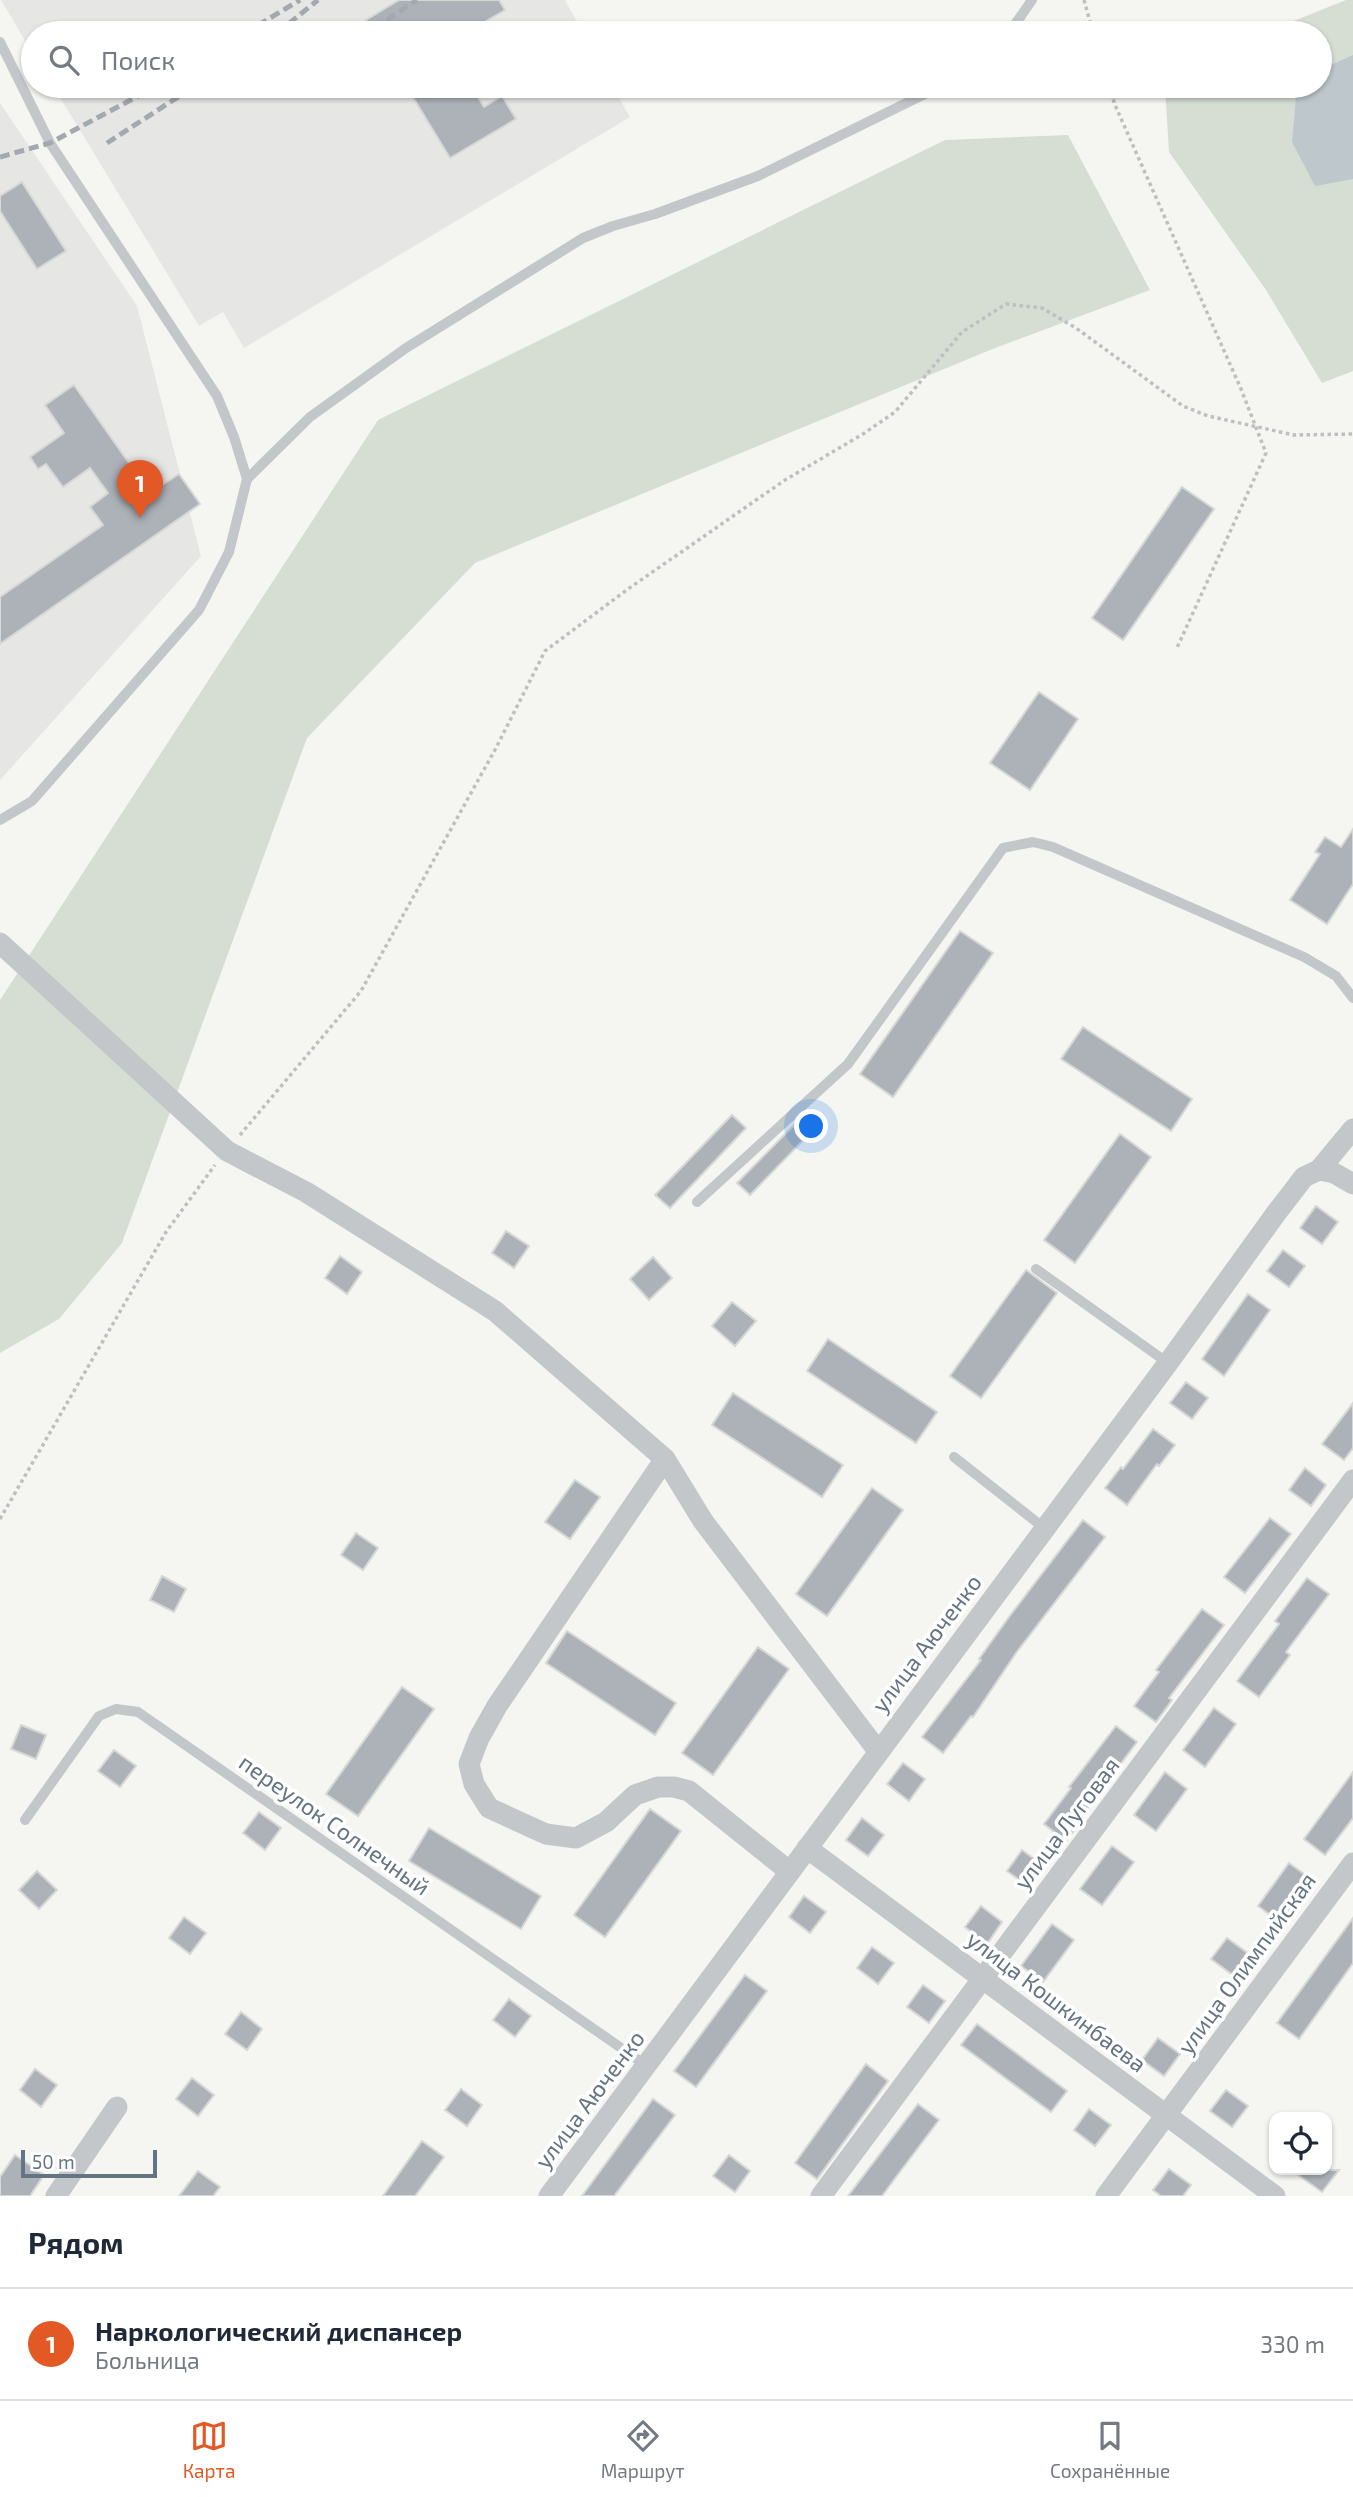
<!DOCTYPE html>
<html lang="ru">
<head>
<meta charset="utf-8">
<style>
  body { margin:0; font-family:"Exo 2",sans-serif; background:#f2f2f3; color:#1f2937 }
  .controls { position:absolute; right:21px; bottom:21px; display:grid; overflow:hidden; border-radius:14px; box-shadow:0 2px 5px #0004 }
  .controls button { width:63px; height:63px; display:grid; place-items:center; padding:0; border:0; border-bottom:2px solid #e0e1e3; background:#fff; color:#1f2937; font:35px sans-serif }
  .scale { position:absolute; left:21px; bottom:18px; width:136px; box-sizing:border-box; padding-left:7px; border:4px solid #657483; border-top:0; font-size:19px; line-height:24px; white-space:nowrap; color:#657483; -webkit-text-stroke:5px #fff; paint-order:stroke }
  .you { position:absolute; left:812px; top:1127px; width:24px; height:24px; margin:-18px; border:5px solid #fff; border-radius:50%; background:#1a73e8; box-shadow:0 0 0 10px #1a73e833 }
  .badge { display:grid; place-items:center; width:46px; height:46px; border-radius:50%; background:#e35925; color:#fff; font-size:23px; font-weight:700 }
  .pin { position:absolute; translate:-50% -58px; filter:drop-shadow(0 2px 4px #0008) }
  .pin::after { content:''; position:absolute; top:37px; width:24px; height:21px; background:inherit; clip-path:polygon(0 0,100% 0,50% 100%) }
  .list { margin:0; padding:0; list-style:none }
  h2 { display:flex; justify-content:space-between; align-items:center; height:91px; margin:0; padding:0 28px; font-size:30px }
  h2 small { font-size:23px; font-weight:400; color:#747a83 }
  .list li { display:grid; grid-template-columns:46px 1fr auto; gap:21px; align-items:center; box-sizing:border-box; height:112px; padding:0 28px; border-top:2px solid #e0e1e3 }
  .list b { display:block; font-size:26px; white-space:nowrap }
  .list p { margin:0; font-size:23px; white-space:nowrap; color:#747a83 }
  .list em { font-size:23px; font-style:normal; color:#747a83 }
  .icon { flex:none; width:38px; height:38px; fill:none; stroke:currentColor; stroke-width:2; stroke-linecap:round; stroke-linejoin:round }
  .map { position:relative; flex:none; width:1353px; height:2196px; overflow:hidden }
  .search { position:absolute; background:#fff; box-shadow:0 2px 5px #0004; left:21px; right:21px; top:21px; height:77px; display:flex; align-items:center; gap:18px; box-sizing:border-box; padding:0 24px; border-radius:38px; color:#747a83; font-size:26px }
  .sheet { height:203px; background:#fff }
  nav { display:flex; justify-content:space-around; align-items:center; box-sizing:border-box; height:98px; border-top:2px solid #e0e1e3; background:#fff; font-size:19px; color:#747a83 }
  nav a { display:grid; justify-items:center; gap:4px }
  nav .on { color:#e35925 }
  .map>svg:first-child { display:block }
  .built { fill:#e6e7e5 }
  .green { fill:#d6ddd3 }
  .water { fill:#bdc7cc }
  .building { fill:#acb2b8; stroke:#d7d7d5; stroke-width:2 }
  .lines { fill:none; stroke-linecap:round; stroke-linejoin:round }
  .path { stroke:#bdbfc1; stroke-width:3.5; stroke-dasharray:3.5 3.5; stroke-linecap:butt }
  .service { stroke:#c3c7ca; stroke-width:10 }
  .minor { stroke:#c3c7ca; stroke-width:21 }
  .rail { stroke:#a4a9af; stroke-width:5; stroke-dasharray:10 5; stroke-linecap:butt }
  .labels { text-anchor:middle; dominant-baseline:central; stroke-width:7; stroke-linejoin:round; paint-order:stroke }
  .street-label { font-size:23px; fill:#657483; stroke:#fff }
</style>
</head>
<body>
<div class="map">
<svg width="1353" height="2196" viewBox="0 0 1353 2196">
  <rect width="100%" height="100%" fill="#f5f6f2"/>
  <g class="built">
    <polygon points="1,0 565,0 583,33 33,33 33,54"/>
    <polygon points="53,86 612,86 630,117 244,348 223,312 199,326"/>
    <polygon points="0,103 137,306 201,556 0,780"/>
  </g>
  <g class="green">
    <polygon points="1346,0 1353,0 1353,371 1322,383 1266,290 1169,152 1165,86 1320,86 1320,33 1264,33"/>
    <polygon points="1068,135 1150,290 995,348 475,563 307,738 122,1243 59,1319 0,1353 0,1000 378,420 945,140"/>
  </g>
  <polygon class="water" points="1353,55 1353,179 1315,186 1292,142 1297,86 1320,86 1320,70"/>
  <g class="building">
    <polygon points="399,0 499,0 505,10 466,33 374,33 366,20"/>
    <polygon points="406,86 471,86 484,107 502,96 516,119 450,158"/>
    <polygon points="22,182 66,251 37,269 0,211 0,196"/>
    <polygon points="74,385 150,493 179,474 200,504 0,644 0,597 103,525 90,507 108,493 90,468 63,487 46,464 38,469 30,457 64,433 45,405"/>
    <polygon points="1182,487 1214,509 1123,640 1092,618"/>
    <polygon points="1039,692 1078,719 1030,790 990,763"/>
    <polygon points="1353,829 1353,884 1327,924 1290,900 1320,854 1315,852 1325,837 1341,847"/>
    <polygon points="960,931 993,953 893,1097 860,1074"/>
    <polygon points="1083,1027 1192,1099 1171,1131 1061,1059"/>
    <polygon points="732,1115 746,1128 670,1208 655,1195"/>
    <polygon points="804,1115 816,1127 750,1195 737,1183"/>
    <polygon points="1120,1134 1151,1157 1075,1263 1044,1240"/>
    <polygon points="1316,1206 1338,1222 1322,1244 1300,1228"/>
    <polygon points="506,1231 529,1246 514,1268 492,1253"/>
    <polygon points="1283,1250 1305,1266 1289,1287 1267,1271"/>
    <polygon points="340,1256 362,1272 347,1294 325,1278"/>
    <polygon points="653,1257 672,1278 649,1300 630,1279"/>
    <polygon points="1026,1270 1057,1293 981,1398 950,1376"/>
    <polygon points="1248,1294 1270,1310 1224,1376 1202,1359"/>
    <polygon points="732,1302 756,1321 735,1346 712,1326"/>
    <polygon points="828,1339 937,1412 916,1443 807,1371"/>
    <polygon points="1186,1382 1208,1398 1192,1419 1170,1403"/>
    <polygon points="733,1393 843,1465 822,1497 712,1425"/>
    <polygon points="1353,1403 1353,1448 1344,1460 1322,1444"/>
    <polygon points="1153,1429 1175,1445 1159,1466 1157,1464 1127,1505 1105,1488 1121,1467 1123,1469"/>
    <polygon points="1305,1468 1326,1485 1311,1506 1289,1490"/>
    <polygon points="575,1480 600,1497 570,1539 545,1522"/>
    <polygon points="872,1488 903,1510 827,1616 796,1594"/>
    <polygon points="1270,1518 1291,1534 1245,1593 1224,1577"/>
    <polygon points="1083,1520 1105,1537 1016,1653 973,1717 971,1716 943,1753 922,1737 981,1660 979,1659 1009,1617"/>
    <polygon points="356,1533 378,1548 363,1570 341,1555"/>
    <polygon points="162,1576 186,1589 174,1612 150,1600"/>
    <polygon points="1307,1578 1329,1594 1286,1652 1290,1655 1259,1697 1237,1681 1279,1624 1275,1621"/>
    <polygon points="1202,1609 1224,1625 1169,1698 1172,1700 1156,1722 1134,1706 1159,1672 1156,1670"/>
    <polygon points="567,1631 676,1703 655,1735 546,1663"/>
    <polygon points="758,1647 789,1669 713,1775 682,1753"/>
    <polygon points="402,1687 434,1709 358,1816 326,1794"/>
    <polygon points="1214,1708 1236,1724 1205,1767 1183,1750"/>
    <polygon points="21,1725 46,1735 36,1759 11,1749"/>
    <polygon points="1116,1726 1137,1742 1080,1818 1082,1820 1066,1841 1044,1824 1071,1788 1069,1787"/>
    <polygon points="114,1750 136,1766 120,1787 98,1771"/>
    <polygon points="903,1763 925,1779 909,1801 887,1784"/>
    <polygon points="1165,1772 1187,1789 1156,1831 1134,1815"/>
    <polygon points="1353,1772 1353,1818 1325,1855 1304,1839"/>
    <polygon points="650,1809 681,1831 605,1937 574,1915"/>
    <polygon points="259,1812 281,1828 265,1850 243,1833"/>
    <polygon points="862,1818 884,1835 868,1856 846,1840"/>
    <polygon points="429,1828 541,1896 521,1929 409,1861"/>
    <polygon points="1112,1846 1134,1862 1102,1905 1080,1889"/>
    <polygon points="1022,1850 1044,1866 1029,1887 1007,1871"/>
    <polygon points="1289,1863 1311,1879 1280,1922 1258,1906"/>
    <polygon points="37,1871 57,1890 39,1909 19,1890"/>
    <polygon points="804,1896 826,1912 810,1933 789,1917"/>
    <polygon points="981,1906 1002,1922 987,1944 965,1927"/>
    <polygon points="184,1917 206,1933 190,1954 169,1938"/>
    <polygon points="1353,1918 1353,1963 1299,2039 1277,2023"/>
    <polygon points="1052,1924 1074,1940 1043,1982 1021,1966"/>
    <polygon points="1227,1938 1249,1954 1233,1975 1211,1959"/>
    <polygon points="872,1947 894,1963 878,1984 857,1968"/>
    <polygon points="745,1975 767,1991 696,2087 674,2071"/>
    <polygon points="923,1985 945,2001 929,2023 907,2007"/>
    <polygon points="509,1999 531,2016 515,2037 493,2020"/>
    <polygon points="241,2012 262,2029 247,2050 225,2034"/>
    <polygon points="977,2024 1067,2091 1051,2112 961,2045"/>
    <polygon points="1158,2038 1180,2054 1164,2076 1142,2060"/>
    <polygon points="866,2064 888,2081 817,2179 795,2163"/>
    <polygon points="35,2069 57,2085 41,2107 20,2090"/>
    <polygon points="192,2078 214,2095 198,2116 176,2099"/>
    <polygon points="461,2089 482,2105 467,2126 445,2110"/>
    <polygon points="1226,2090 1248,2106 1232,2127 1210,2111"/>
    <polygon points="653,2099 675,2115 614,2196 582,2196"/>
    <polygon points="918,2104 939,2120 896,2177 882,2196 848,2196"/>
    <polygon points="1089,2109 1111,2125 1095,2146 1074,2130"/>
    <polygon points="422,2141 444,2157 415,2196 383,2196"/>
    <polygon points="15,2155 44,2175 30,2196 0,2196 0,2177"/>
    <polygon points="729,2155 750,2171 735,2192 713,2176"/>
    <polygon points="1169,2169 1191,2185 1183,2196 1161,2196 1153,2190"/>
    <polygon points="1291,2170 1339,2170 1322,2192"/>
    <polygon points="198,2171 220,2187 213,2196 179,2196"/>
  </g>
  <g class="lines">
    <g class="path">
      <polyline points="1084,0 1093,33"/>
      <polyline points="1109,86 1115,105 1241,389 1266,453 1176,650"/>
      <polyline points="240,1135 361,991 496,748 545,651 628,589 785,480 863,434 895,412 962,332 1006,304 1042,308 1076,328 1183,406 1208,416 1294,435 1353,434"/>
      <polyline points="0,1519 166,1232 215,1165"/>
    </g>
    <g class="service">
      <polyline points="1009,33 1032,0"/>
      <polyline points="0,42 50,143 217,396 234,437 247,479 229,552 199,610 32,801 0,820"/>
      <polyline points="247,479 310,417 406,348 583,238 613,226 655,214 758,176 941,86"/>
      <polyline points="697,1202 848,1064 1003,848 1033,842 1053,847 1304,957 1336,976 1353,998"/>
      <polyline points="1036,1269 1168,1363"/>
      <polyline points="954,1457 1044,1528"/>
      <polyline points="25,1820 99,1716 116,1709 138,1712 647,2066"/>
    </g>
    <g class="minor">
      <polyline points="0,943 227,1151 306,1192 495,1311 665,1459 703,1521 878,1751"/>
      <polyline points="1319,1170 1334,1173 1353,1184"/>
      <polyline points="665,1459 497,1706 479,1738 469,1764 474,1784 489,1808 546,1834 576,1838 606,1822 635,1795 658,1787 674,1787 689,1791 790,1872"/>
      <polyline points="807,1848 1275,2196"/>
      <polyline points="56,2196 117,2107"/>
      <polyline points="549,2196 1168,1363 1277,1212 1304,1177 1319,1170 1353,1129"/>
      <polyline points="821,2196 1353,1480"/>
      <polyline points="1106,2196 1353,1863"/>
    </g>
    <g class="rail">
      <polyline points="374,28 417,0"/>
      <polyline points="245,33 300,0"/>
      <polyline points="277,33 318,0"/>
      <polyline points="107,143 195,86"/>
      <polyline points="0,157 50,143 157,86"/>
    </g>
  </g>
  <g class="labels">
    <g class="street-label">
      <text transform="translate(926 1643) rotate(-53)">улица Аюченко</text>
      <text transform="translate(1066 1823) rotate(-53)">улица Луговая</text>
      <text transform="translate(335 1824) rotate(35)">переулок Солнечный</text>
      <text transform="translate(1246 1963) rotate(-54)">улица Олимпийская</text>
      <text transform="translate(1057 2001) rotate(37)">улица Кошкинбаева</text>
      <text transform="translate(589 2099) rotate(-53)">улица Аюченко</text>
    </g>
  </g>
</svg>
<div class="controls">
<button><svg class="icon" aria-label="locate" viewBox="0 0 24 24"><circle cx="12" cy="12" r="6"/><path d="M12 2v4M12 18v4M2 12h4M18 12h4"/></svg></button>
</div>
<div class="scale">50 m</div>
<div class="you"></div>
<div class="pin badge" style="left:140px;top:518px">1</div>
<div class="search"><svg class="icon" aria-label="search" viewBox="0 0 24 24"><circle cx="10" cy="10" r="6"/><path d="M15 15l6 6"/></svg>Поиск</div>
</div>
<section class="sheet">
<h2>Рядом<small></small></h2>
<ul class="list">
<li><span class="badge">1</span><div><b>Наркологический диспансер</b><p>Больница</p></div><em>330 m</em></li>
</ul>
</section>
<nav>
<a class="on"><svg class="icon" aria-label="map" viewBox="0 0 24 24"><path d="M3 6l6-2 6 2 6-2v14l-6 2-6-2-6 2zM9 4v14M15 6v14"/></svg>Карта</a>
<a><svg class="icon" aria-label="directions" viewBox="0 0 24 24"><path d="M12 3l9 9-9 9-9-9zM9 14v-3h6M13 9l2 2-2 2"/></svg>Маршрут</a>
<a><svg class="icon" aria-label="saved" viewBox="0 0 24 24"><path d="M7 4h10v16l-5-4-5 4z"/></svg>Сохранённые</a>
</nav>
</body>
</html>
